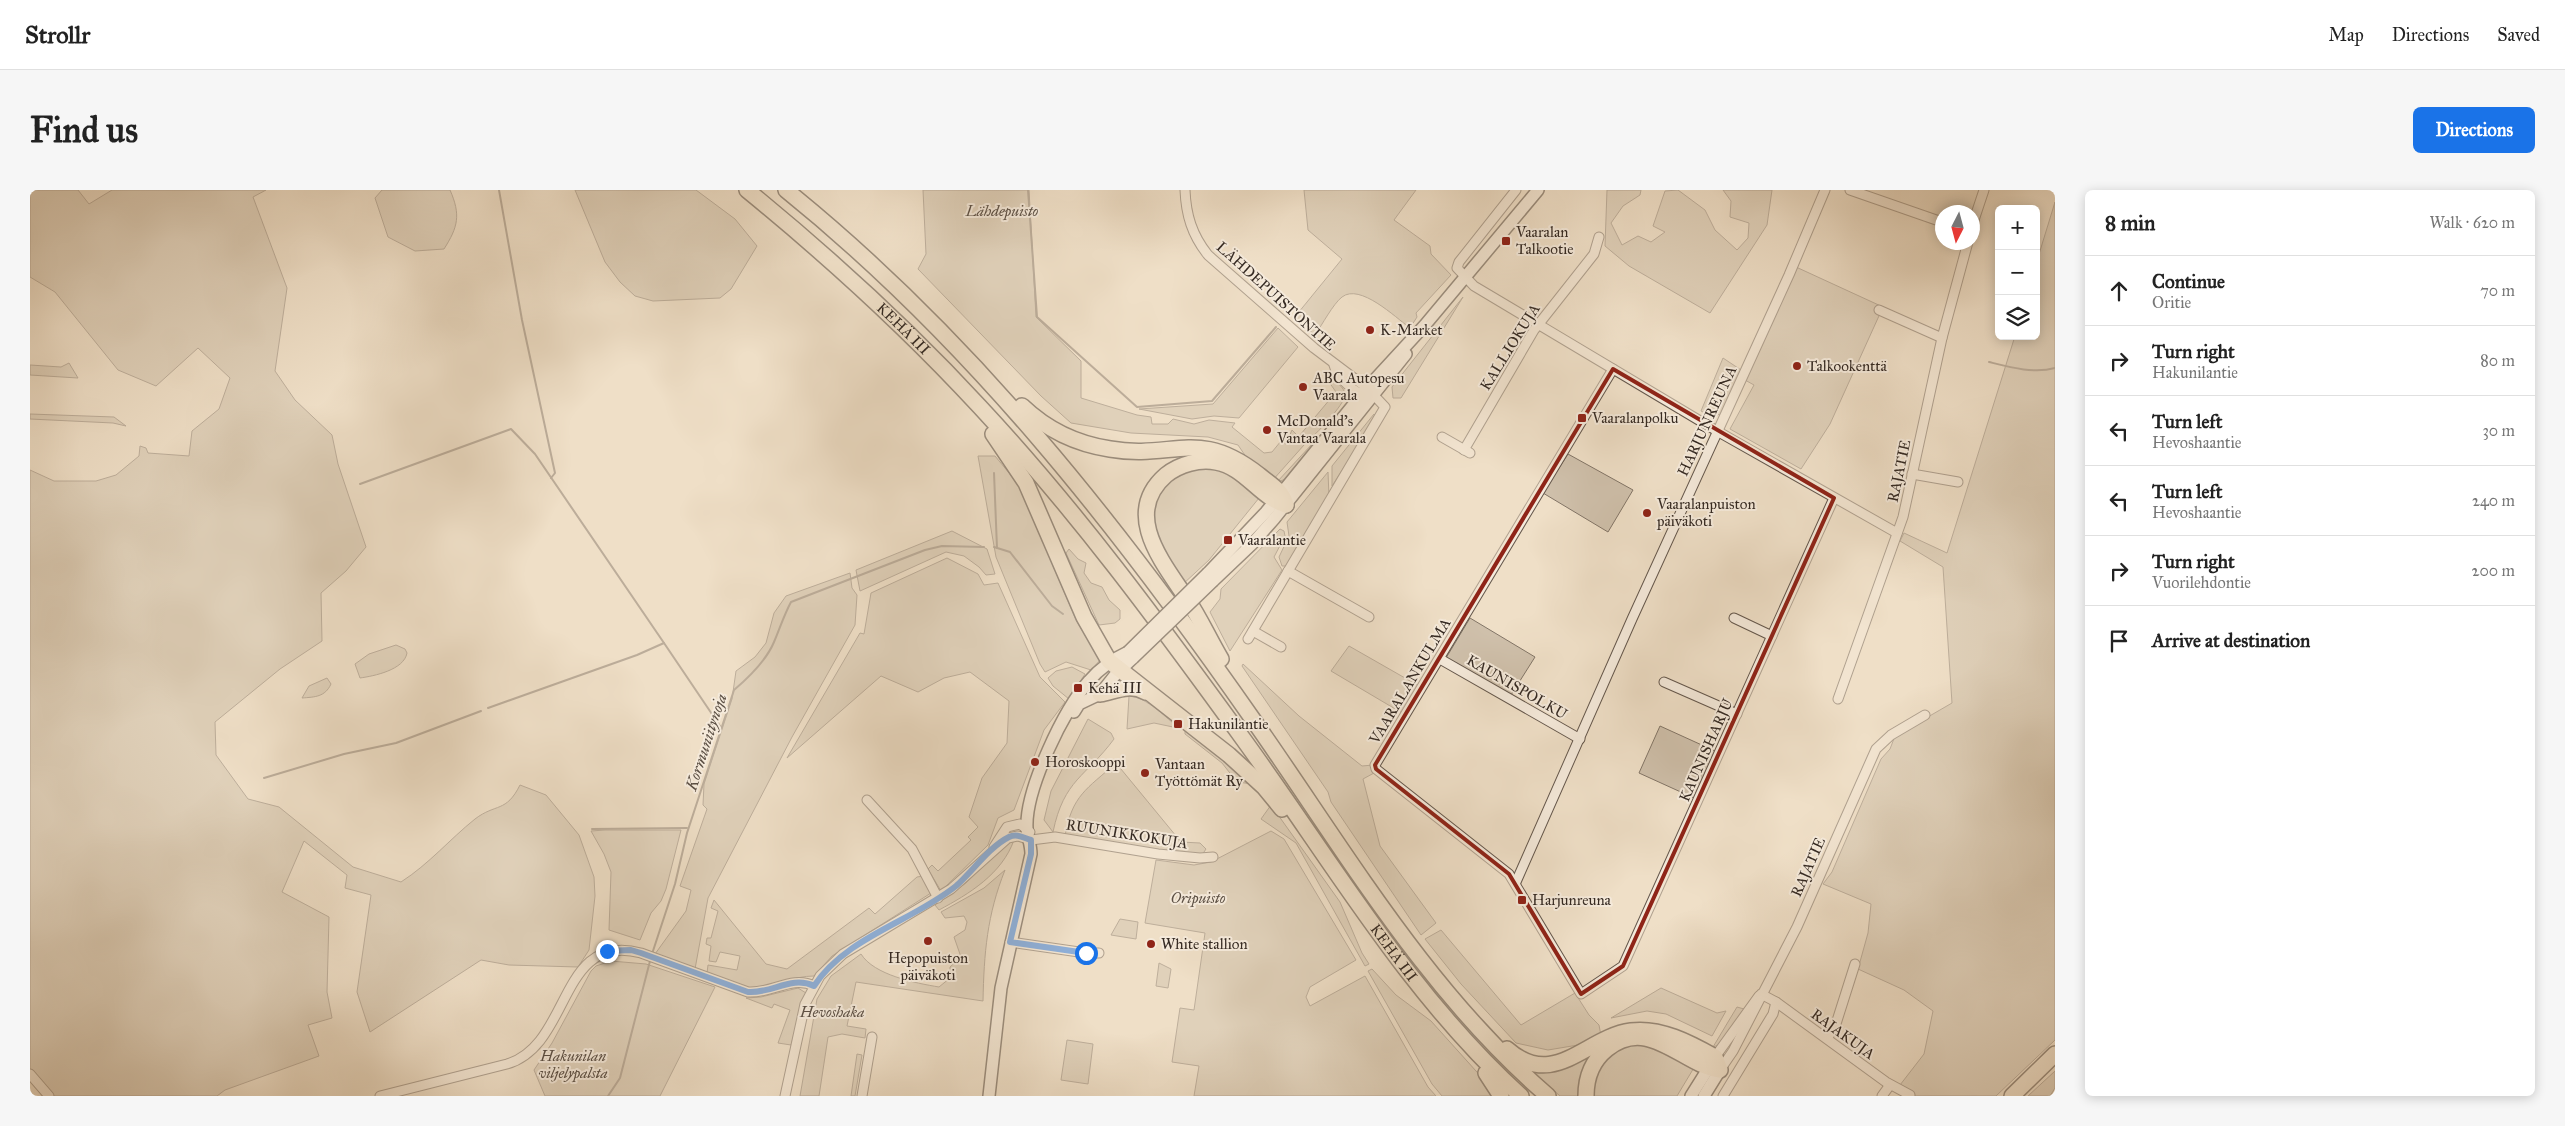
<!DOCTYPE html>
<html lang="en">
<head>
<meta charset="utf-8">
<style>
  body { margin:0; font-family:"IM FELL Great Primer",serif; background:#f6f6f6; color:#222 }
  .controls { position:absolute; right:15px; top:15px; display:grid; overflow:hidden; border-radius:8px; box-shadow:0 2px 12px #0003 }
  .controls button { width:45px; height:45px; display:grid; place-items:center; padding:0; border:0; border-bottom:1px solid #e0e0e0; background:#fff; color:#222; font:25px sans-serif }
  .compass { position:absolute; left:1905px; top:15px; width:45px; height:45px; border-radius:50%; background:#fff; box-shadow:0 2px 12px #0003; rotate:186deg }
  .stop { position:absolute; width:15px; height:15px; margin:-11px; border:4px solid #1a73e8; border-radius:50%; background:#fff }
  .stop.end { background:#1a73e8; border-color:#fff; box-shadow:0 1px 5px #0008 }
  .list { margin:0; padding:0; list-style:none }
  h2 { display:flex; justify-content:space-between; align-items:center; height:65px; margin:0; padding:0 20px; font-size:21px }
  h2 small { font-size:16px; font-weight:400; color:#767676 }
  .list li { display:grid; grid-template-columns:32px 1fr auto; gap:15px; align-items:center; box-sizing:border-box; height:70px; padding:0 20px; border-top:1px solid #e0e0e0 }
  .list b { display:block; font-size:19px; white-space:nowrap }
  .list p { margin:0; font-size:16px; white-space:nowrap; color:#767676 }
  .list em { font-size:16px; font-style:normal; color:#767676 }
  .icon { flex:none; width:28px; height:28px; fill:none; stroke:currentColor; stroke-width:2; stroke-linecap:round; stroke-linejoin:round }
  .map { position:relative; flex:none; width:2025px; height:906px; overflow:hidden; border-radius:8px }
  header { display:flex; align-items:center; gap:30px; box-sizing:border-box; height:70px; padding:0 25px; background:#fff; border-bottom:1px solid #e0e0e0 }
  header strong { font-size:24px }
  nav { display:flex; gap:28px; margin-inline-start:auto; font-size:18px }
  .intro { display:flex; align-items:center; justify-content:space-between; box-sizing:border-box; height:120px; padding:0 30px }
  h1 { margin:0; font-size:35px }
  .button { padding:12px 22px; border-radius:8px; background:#1a73e8; color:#fff; font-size:18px; font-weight:700 }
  main { display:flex; gap:30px; padding:0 30px }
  aside { flex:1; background:#fff; border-radius:8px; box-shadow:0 2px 12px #0003 }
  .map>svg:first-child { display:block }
  .green { fill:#cfc0ab; stroke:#827567 }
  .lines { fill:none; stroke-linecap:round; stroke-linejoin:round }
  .stream { stroke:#7f7164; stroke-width:2 }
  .street-casing { stroke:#64574c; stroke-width:11 }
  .secondary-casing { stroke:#352a23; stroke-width:14 }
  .highway-casing { stroke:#352a23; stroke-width:18 }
  .street { stroke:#f5eadb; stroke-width:9 }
  .secondary { stroke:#f5eadb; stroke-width:11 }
  .highway { stroke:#efdfc7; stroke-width:15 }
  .secondary-bridge-casing { stroke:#352a23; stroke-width:14; stroke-linecap:butt }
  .secondary-bridge { stroke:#f5eadb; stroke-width:11 }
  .route { stroke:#1a73e8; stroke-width:6 }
  .marked { fill:none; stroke:#8f2418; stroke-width:4; stroke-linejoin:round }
  .poi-dot { fill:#8f2418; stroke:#f5eadb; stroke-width:2 }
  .labels { text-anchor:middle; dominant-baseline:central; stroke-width:4; stroke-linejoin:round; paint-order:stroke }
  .park-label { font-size:15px; font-style:italic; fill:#5c5045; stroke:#f5eadb }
  .poi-label { font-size:15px; fill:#352a23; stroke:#f5eadb; text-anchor:start }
  .street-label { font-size:15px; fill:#352a23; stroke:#f5eadb }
  .water-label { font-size:16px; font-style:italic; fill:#5a4e43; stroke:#f5eadb }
</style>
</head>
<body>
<header>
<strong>Strollr</strong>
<nav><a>Map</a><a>Directions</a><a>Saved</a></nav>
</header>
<div class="intro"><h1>Find us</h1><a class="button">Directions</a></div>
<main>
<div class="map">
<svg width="2025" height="906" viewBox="0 0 2025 906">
  <rect width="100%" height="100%" fill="#efdfc7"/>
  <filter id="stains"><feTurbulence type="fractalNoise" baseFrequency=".004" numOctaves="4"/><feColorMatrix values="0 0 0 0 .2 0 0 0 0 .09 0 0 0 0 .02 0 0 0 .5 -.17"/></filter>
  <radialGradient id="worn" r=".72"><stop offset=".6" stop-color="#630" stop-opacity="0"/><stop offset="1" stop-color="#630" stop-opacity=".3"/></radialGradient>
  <g class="green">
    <path d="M0,0h48l11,14 23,-14h154l-13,7 34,91 -12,83 20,29 37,35 6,29 28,83 -20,24 -25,22 1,48 -42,28 -65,53 1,33 32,44 31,8 74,60 48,15c28,-18 49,-43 74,-63 21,-16 31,-6 45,-34l26,10 33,40 15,42 1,19 -6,54 -11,17 -69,-2 -28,-5 -111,72 -13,-40 14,-97 -26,-7 2,-13 -43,-34 -22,51 47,25 -2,75 5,26 -24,7 11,31 -94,34 -8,6h-164l-23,-26v-600l24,11h42l20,-6 23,-19 1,-10 6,2 2,5 41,3 3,-25 27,-22 11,-31 -32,-30 -42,38 -38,-16 -63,-78 -25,-15z"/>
    <path d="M352,0h68c11,25 8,37 -6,59l-29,2 -27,-14 -13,-39z"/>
    <polygon points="545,0 666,0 705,29 727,56 701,99 690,108 623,111 605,106 590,92 575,72"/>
    <polygon points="893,0 999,0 1006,127 1051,171 1051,208 1107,225 1121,227 1122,234 1138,234 1143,229 1164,234 1179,230 1205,233 1202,237 1234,263 1242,262 1251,251 1256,254 1262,240 1274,252 1274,255 1242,291 1221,274 1208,255 1178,247 1101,243 1041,233 1011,206 888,79 896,64"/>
    <path d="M1274,0h112l-22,30 36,26 1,8 20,21 -35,38 1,4 -7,11c-15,-11 -50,-45 -68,-31 -9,7 -20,28 -27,38l-21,-17 48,-59 -34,-29z"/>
    <polygon points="1577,0 1611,0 1610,5 1593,16 1581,33 1592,55 1608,46 1621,52 1635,42 1623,36 1635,1 1648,0 1675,20 1685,40 1707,60 1718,48 1719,33 1700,27 1701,11 1693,0 1742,0 1737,35 1680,123 1599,76 1575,56"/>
    <polygon points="2025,12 2025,850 1966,906 1876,906 1870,895 1894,864 1903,821 1874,800 1828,779 1838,743 1841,714 1793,694 1802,682 1851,569 1860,559 1865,546 1922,513 1913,377 1870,351 1874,343 1917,363 1985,146 2006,146 2006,74"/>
    <polygon points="1766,77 1853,117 1800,234 1771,279 1700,239 1724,195 1715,190"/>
    <polygon points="1433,107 1371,208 1363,208 1362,197"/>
    <polygon points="1248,138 1268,157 1209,228 1184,226 1162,229 1109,219 1183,214"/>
    <polygon points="1693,168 1711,180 1692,224 1681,226 1671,221"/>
    <polygon points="39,173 48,188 0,185 0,175 31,177"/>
    <path d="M1299,187c6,5 16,10 16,18 0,9 -31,42 -38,46l-7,-6 36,-43 -7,-10z"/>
    <polygon points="0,224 84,227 96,236 83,233 0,229"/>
    <polygon points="1344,224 1346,227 1302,296 1302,276"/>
    <polygon points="1306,228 1256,289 1247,292"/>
    <polygon points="1538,264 1603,300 1578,342 1513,303"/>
    <polygon points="948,266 965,266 989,295 1046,430 1070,470 1061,480 1036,472 1015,482 1010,474 966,367"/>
    <path d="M1184,277l24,12 21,19 -50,62 -27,25c-15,-22 -42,-65 -25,-91 6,-8 15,-15 22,-23z"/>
    <polygon points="1298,282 1299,307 1256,376 1252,376 1249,367 1259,346 1257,332"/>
    <polygon points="1250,339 1254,341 1255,346 1244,367 1252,380 1200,461 1180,422 1190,409 1191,399"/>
    <polygon points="922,341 957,359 965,384 956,385 949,377 934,366 916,362 830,401 826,380"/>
    <polygon points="1039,359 1048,369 1056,373 1054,383 1061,393 1072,397 1079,410 1090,420 1090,429 1085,433 1069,435 1036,363"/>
    <polygon points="917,368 948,384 954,395 968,393 1010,487 1035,512 1014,540 984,620 968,628 958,655 911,701 898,679 902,675 908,681 941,650 938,647 948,637 939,627 952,588 977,553 979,511 940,482 914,488 888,502 851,486 757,568 830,443 834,444 841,403"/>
    <polygon points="820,383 822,398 827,405 825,435 762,547 678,708 665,779 625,764 656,721 661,700 650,696 677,619 673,615 674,594 702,509 706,481 725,467 736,453 744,423 756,406"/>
    <polygon points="1440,428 1505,467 1481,505 1416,468"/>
    <path d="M366,455l9,4 2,4c-3,17 -33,23 -47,25l-5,-14 14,-10z"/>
    <polygon points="1319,456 1389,496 1372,523 1301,481"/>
    <polygon points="1213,474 1269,526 1332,576 1343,575 1344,583 1333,589 1350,656 1406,733 1391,745 1301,612 1298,602 1212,476"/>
    <polygon points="1042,477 1055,484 1039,509 1023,496 1018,488 1026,481"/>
    <path d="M297,488l4,6c-6,13 -16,13 -29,14l7,-12z"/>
    <path d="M1099,506c16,1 32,17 44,27v4l-19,-4 -27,6z"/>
    <path d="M1058,529l23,14 3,6c-28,38 -50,40 -61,93l-9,-12 7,-29z"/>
    <polygon points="1630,536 1685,561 1664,608 1609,583"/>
    <polygon points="1155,541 1165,545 1223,594 1207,592 1192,573 1155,544"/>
    <path d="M1086,573l65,79 19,1 6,6 -4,6 -41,-3 -96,-16c7,-41 22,-47 51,-73z"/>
    <polygon points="1241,615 1310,712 1332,763 1339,774 1335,776 1266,653 1231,629"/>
    <polygon points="575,640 651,640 636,699 631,711 621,723 610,750 579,740 581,682 574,664 561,641"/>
    <polygon points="1241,641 1254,649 1326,770 1280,797 1276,807 1280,816 1335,786 1398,897 1406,906 1164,906 1169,876 1142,872 1150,818 1164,820 1175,743 1115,733 1126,670 1164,675 1181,672"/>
    <path d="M984,650c-12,34 -45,54 -75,70l-4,-5 31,-22 40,-39z"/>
    <path d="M975,680c-18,45 -21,83 -22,131l-127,-19 -9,44 19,3 -1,9 -23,-4 -14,3 -9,59h-19l17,-97 14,-23 30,-22c13,21 54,29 78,33l11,-9v-11l11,-10 -7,-20 11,-7 2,-8 -3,-6 -19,2 -4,-6 43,-24z"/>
    <path d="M893,686l8,17 -99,63 -18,20c-20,0 -38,10 -58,12 -16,1 -35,-9 -49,-15l1,-8 29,5 3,-14 -20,-4 -4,10 -7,-1 2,-15 -5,-2 1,-6h4l7,-27 -7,-3 3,-8 52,64 21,5 82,-61 6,6 42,-37z"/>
    <polygon points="1090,729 1108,732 1106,749 1081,745"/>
    <polygon points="1411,740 1491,835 1545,803 1559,825 1569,835 1571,846 1554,854 1518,860 1486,853 1431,794 1395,749"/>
    <polygon points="581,771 616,774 685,797 630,906 515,906 504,880 522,853 561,781 566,776"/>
    <polygon points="1129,773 1141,779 1138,798 1126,796"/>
    <polygon points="1342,779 1366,805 1401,831 1455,891 1465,906 1412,906 1402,894 1338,781"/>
    <polygon points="768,798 776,803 761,855 748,853 760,820 744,814 742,818 716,808 731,807"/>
    <polygon points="1631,798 1687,823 1696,821 1682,846 1636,824 1617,821 1581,828"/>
    <polygon points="1707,817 1714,819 1691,854 1683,857"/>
    <polygon points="1037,850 1063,854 1058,894 1031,890"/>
    <polygon points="1613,852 1665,876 1647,906 1560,906 1567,876 1594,855"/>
    <polygon points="1576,853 1552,906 1530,906 1495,875"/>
    <polygon points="827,864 832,865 825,906 821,906"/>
    <polygon points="2025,881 2025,898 2020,906 1998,906"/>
  </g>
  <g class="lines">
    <g class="stream">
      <polyline points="469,0 492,130 525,283 521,288"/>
      <polyline points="998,0 1007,127 1107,217 1182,211 1246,137"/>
      <path d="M1959,172c20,5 45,12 66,6"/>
      <polyline points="964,283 967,358"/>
      <polyline points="330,294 481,239 505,264 634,453"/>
      <polyline points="964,357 980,362 1022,416 1033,424"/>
      <polyline points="458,518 607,465 634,453 690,536"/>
      <polyline points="234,588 314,564 366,553 451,521"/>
      <polyline points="562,639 657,638"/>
      <path d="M622,764l23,-70 12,-51 47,-143c14,-12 33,-31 40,-48 6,-14 10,-27 17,-40l134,-52 17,-4 42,1"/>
      <polyline points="578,906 590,888 620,771"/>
    </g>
    <g class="street-casing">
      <g id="street">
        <path d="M1155,0c1,25 7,45 23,65l106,93 53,40 18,19 -137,232"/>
        <polyline points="1486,0 1429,72 1427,78 1444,96 1687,241 1867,343"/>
        <polyline points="1820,0 1912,32"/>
        <polyline points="1942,36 1954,0"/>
        <polyline points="1849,120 1912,148"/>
        <path d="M1304,175c3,13 21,29 34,30"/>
        <polyline points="1583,179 1345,575 1346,579 1479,684 1551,804 1593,776 1804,308"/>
        <polyline points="1412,247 1440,263"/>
        <polyline points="1434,260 1504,140 1564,64 1569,47"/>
        <polyline points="1882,284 1928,292"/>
        <polyline points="1258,381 1339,427"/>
        <polyline points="1704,428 1742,446"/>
        <polyline points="1223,441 1251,457"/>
        <polyline points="1410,469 1550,549"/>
        <polyline points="1634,492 1707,524"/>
        <polyline points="1808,509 1873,327 1912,148 1938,52"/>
        <polyline points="837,610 882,659 908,708"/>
        <polyline points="964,657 977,637 990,634 1000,642"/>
        <polyline points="1486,692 1602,429 1759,85 1795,0"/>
        <polyline points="980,752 1056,763 1069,763"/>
        <polyline points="1731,804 1746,812 1856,892 1880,905"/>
        <polyline points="1797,848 1805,837 1825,774"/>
        <polyline points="1685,867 1729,806"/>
        <polyline points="1690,880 1703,861 1767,737 1846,559 1861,545 1895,525"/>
        <polyline points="0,884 19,906"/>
        <path d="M350,906l127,-32c65,-19 51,-133 134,-111l107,39c23,2 44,-17 66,-6"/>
        <polyline points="755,906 775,814 790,786 813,764 921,699 978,648 988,646 1001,650 1025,647 1128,664 1170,668 1183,667"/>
        <polyline points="832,906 842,847"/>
        <polyline points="1693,906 1743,824 1746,812"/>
        <polyline points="1852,906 1860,895"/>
      </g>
    </g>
    <g class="secondary-casing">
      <g id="secondary">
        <polyline points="1178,383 1236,322 1337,198 1395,135 1508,0"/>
        <polyline points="1183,391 1222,354 1244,329 1376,164"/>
        <polyline points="1044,522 1049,514 1070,504 1086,484 1103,468"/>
        <path d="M959,906l12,-108 30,-134c0,-10 -4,-18 -4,-26 -2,-38 37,-119 62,-147 11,-13 24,-22 39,-29"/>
        <polyline points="1661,906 1683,871"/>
        <polyline points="1674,906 1690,880"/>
      </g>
    </g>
    <g class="highway-casing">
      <g id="highway">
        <path id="s1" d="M717,0c82,67 161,139 233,217 96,103 179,216 261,329 90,123 166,257 280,360"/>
        <path d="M756,0c186,150 332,336 468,531 92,131 172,270 294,375"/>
        <path d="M992,216c24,23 55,38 88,43 64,11 88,-22 149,26 12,10 23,15 27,30"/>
        <polyline points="963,244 996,293 1054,427 1079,471 1199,565 1234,597 1252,619"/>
        <path d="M1191,469c-12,-20 -21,-41 -34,-60 -23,-35 -66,-85 -21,-124 14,-11 33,-16 50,-13 29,5 43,35 70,43"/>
        <path d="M1070,504c16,-3 29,-11 46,-2"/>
        <path d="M1477,859c47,42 79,-12 124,-18 29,-4 59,12 84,26l5,13c-38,-5 -71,-55 -113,-21 -15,12 -21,28 -21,47"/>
        <polyline points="1456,883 1471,906"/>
        <polyline points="1982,906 2025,864"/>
      </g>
    </g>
    <use href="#street" class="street"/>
    <use href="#secondary" class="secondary"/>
    <use href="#highway" class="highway"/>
    <g class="secondary-bridge-casing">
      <g id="secondary-bridge">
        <polyline points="1098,462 1178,383"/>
        <polyline points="1103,468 1183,391"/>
      </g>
    </g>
    <use href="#secondary-bridge" class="secondary-bridge"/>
  </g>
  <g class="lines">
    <path class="route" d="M577,761l24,-1 10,3 107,39c23,2 44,-17 66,-6 32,-49 97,-64 142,-100 17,-15 33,-39 53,-49 8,-4 15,1 22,3v14l-21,88 76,11"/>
  </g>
  <path d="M0 0H2025V906H0ZM1583,179l221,129 -211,468 -42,28 -72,-120 -133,-105 -1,-4z" fill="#efdfc7" fill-opacity=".55" fill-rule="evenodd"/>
  <path class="marked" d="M1583,179l221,129 -211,468 -42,28 -72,-120 -133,-105 -1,-4z"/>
  <g class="poi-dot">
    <rect x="1471" y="46" width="10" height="10" rx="2.5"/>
    <circle cx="1340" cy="140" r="5"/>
    <circle cx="1767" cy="176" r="5"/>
    <circle cx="1273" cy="197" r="5"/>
    <rect x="1547" y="223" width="10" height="10" rx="2.5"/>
    <circle cx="1237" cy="240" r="5"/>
    <circle cx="1617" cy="323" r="5"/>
    <rect x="1193" y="345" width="10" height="10" rx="2.5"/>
    <rect x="1043" y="493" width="10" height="10" rx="2.5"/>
    <rect x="1143" y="529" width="10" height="10" rx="2.5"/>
    <circle cx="1005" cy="572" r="5"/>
    <circle cx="1115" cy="583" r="5"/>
    <rect x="1487" y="705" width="10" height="10" rx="2.5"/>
    <circle cx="898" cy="751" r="5"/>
    <circle cx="1121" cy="754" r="5"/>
  </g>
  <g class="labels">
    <g class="park-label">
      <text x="972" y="21">Lähdepuisto</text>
      <text x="1168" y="708">Oripuisto</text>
      <text x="802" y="822">Hevoshaka</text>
      <text x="543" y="866">Hakunilan<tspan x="543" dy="17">viljelypalsta</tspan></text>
    </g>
    <g class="poi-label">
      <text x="1486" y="42">Vaaralan<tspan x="1486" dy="17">Talkootie</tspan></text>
      <text x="1350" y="140">K-Market</text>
      <text x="1777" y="176">Talkookenttä</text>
      <text x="1283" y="188">ABC Autopesu<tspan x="1283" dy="17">Vaarala</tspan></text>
      <text x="1562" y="228">Vaaralanpolku</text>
      <text x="1247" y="231">McDonald's<tspan x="1247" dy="17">Vantaa Vaarala</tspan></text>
      <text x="1627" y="314">Vaaralanpuiston<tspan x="1627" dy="17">päiväkoti</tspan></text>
      <text x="1208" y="350">Vaaralantie</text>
      <text x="1058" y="498">Kehä III</text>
      <text x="1158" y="534">Hakunilantie</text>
      <text x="1015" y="572">Horoskooppi</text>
      <text x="1125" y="574">Vantaan<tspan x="1125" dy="17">Työttömät Ry</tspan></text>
      <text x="1502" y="710">Harjunreuna</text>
      <text x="1131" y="754">White stallion</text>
      <text x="898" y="768" text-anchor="middle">Hepopuiston<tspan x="898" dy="17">päiväkoti</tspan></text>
    </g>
    <g class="street-label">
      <text transform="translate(1246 106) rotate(42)">LÄHDEPUISTONTIE</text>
      <text stroke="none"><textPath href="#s1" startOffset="209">KEHÄ III</textPath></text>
      <text transform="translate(1480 157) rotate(-58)">KALLIOKUJA</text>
      <text transform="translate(1677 231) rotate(-65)">HARJUNREUNA</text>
      <text transform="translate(1869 281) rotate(-78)">RAJATIE</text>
      <text transform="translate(1380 491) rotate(-59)">VAARALANKULMA</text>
      <text transform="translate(1487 497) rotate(30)">KAUNISPOLKU</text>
      <text transform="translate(1676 560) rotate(-66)">KAUNISHARJU</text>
      <text transform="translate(1097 644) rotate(9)">RUUNIKKOKUJA</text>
      <text transform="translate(1778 677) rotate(-66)">RAJATIE</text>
      <text stroke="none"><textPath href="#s1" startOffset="1004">KEHÄ III</textPath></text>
      <text transform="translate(1813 844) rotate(36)">RAJAKUJA</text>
    </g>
    <g class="water-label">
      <text transform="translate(676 552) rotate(-72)">Kormuniitynoja</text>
    </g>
  </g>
  <rect width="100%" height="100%" filter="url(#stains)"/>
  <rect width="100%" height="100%" fill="url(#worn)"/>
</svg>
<div class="controls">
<button>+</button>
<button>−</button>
<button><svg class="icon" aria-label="layers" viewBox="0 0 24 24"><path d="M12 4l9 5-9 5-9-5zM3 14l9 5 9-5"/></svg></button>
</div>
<svg class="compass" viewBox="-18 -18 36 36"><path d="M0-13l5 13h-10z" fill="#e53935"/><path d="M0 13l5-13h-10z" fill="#767676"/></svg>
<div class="stop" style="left:1056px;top:763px"></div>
<div class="stop end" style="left:577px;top:761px"></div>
</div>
<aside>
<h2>8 min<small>Walk · 620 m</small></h2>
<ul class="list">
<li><svg class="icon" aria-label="ahead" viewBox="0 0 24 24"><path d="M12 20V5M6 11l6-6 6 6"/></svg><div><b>Continue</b><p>Oritie</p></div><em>70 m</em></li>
<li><svg class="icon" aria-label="right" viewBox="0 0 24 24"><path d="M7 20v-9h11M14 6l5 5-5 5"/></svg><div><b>Turn right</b><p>Hakunilantie</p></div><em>80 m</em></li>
<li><svg class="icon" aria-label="left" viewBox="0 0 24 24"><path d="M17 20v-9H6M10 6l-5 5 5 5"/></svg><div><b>Turn left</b><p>Hevoshaantie</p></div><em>30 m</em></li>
<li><svg class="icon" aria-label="left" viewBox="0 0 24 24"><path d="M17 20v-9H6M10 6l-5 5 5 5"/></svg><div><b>Turn left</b><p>Hevoshaantie</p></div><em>240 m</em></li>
<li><svg class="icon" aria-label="right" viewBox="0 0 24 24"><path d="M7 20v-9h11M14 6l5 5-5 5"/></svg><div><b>Turn right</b><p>Vuorilehdontie</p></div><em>200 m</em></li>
<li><svg class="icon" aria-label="arrive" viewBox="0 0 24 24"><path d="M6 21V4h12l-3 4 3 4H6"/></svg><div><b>Arrive at destination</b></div></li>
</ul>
</aside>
</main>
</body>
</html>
